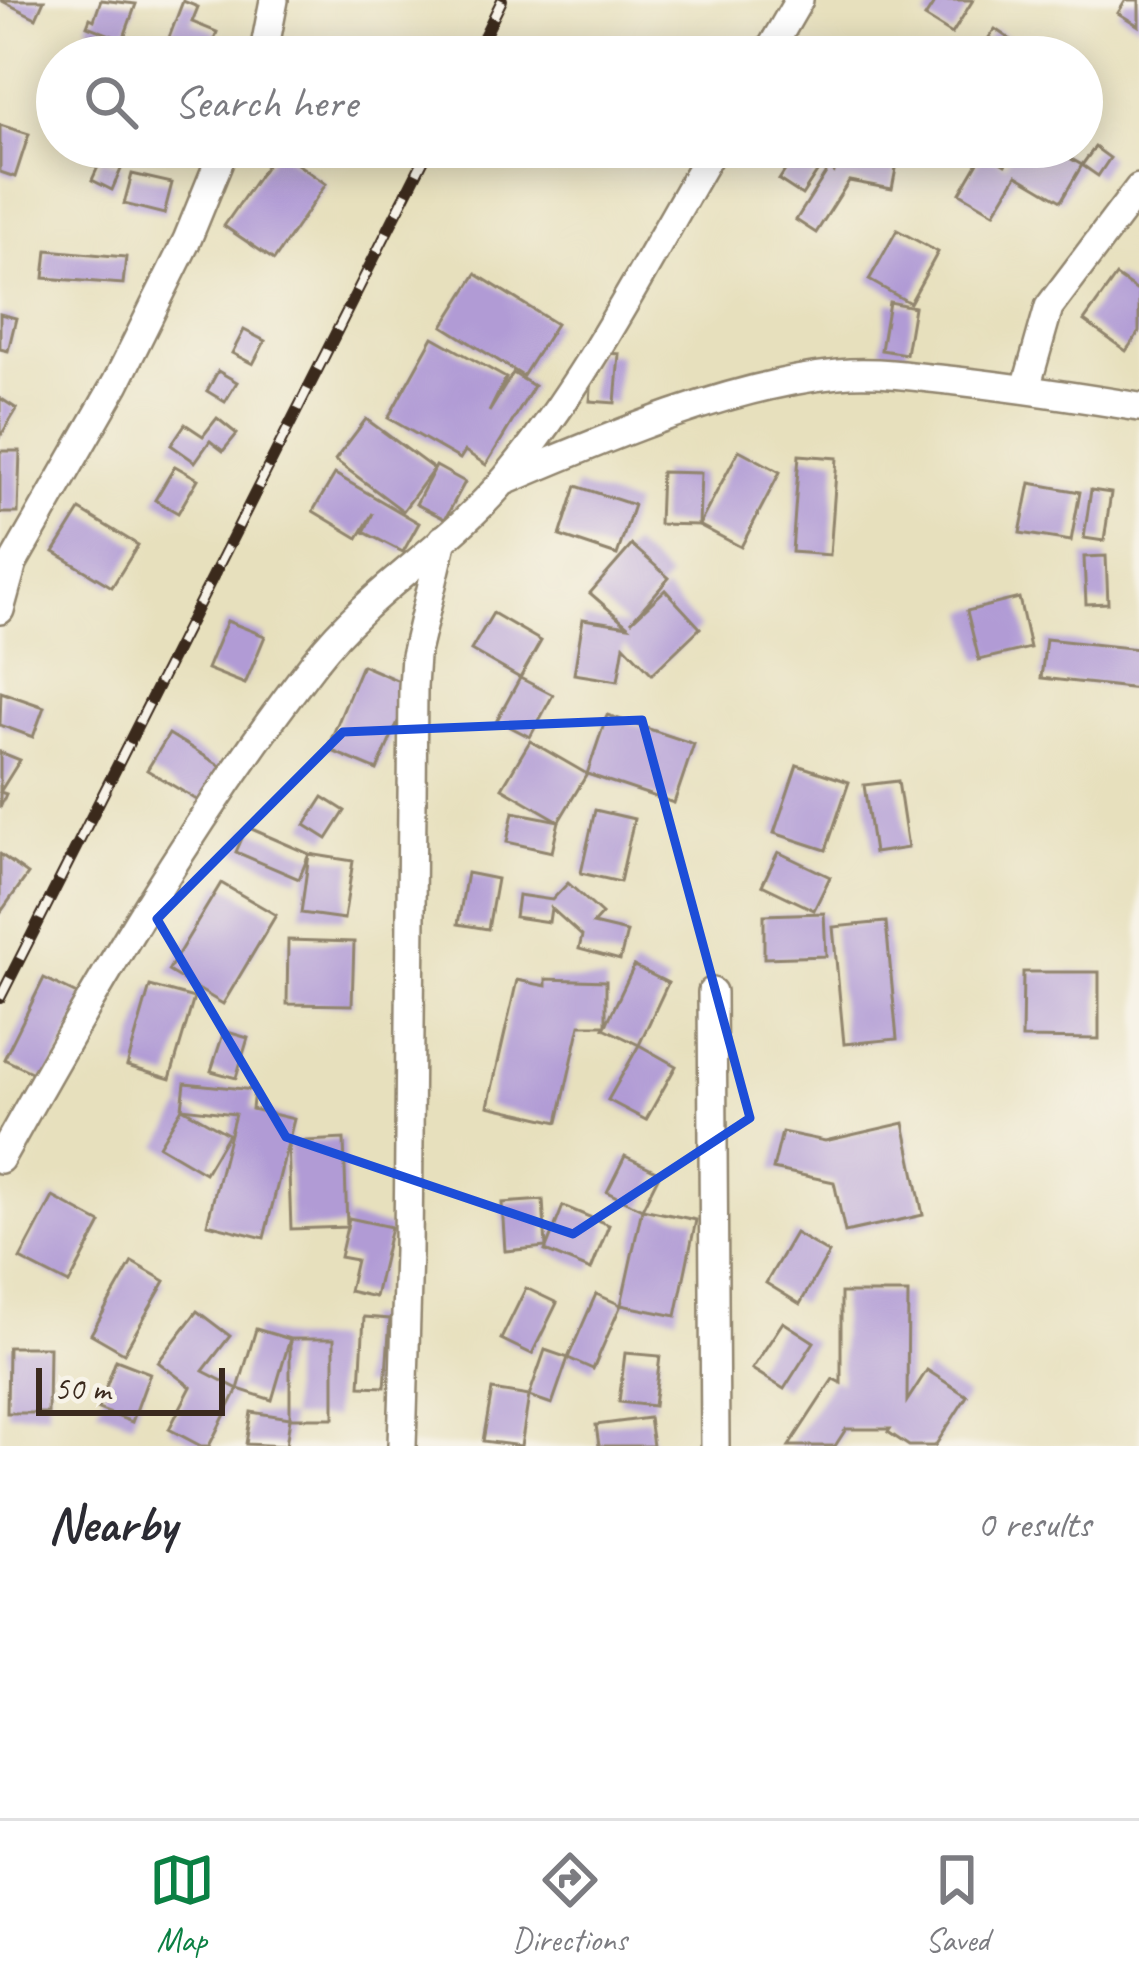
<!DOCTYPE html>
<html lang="en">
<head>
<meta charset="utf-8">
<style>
  body { margin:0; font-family:Caveat,sans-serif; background:#f2f2f3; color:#2b2b33 }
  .scale { position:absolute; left:36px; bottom:30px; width:189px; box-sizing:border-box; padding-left:12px; border:6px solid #3b2a1e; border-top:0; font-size:33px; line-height:42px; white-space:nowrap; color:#3b2a1e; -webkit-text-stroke:9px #f7f3e8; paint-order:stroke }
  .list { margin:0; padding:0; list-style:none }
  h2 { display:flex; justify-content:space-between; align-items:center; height:156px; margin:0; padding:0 48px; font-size:51px }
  h2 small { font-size:39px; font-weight:400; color:#7c7c81 }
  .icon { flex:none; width:66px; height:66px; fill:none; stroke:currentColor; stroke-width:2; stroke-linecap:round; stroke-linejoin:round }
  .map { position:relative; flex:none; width:1139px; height:1446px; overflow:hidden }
  .search { position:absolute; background:#fff; box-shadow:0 6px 30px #0003; left:36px; right:36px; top:36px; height:132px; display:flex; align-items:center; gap:30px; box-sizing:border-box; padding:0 42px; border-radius:66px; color:#7c7c81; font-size:45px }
  .sheet { height:372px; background:#fff }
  nav { display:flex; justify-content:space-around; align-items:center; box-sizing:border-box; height:168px; border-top:3px solid #e1e1e2; background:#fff; font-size:33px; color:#7c7c81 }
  nav a { display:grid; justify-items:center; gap:6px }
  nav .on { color:#0b8043 }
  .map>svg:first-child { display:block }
  .building { fill:#b19bd5 }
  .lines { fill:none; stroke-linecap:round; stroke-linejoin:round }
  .street-casing { stroke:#91856e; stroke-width:32 }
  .street { stroke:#fff; stroke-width:27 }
  .rail-casing { stroke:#3b2a1e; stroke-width:12 }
  .rail { stroke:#f7f3e8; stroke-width:8; stroke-dasharray:22; stroke-linecap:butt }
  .marked { fill:none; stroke:#1d4ed8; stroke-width:9; stroke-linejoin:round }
</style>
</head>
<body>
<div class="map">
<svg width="1139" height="1446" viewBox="0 0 1139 1446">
  <rect width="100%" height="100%" fill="#f7f3e8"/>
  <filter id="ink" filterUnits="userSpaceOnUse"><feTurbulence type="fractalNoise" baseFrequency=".00833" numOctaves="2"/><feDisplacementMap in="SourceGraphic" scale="24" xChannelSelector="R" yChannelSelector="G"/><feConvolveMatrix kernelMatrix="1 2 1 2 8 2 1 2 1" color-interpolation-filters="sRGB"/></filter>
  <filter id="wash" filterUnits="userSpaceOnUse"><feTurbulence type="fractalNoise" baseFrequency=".004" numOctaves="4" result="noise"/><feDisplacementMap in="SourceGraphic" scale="48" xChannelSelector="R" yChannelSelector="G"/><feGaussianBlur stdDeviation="2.7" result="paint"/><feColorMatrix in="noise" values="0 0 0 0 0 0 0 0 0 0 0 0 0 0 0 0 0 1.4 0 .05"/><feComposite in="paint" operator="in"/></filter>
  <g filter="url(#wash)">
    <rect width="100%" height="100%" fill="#e7e0bd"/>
    <g id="blocks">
      <g class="building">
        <polygon points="0,0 44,0 36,18"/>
        <polygon points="101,0 136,4 123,40 87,26 90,18 94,20"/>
        <polygon points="936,0 973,0 952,34 925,17"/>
        <polygon points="1126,0 1139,0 1139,26 1118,13"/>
        <polygon points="183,1 198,7 192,22 217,32 208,57 162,56"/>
        <polygon points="995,29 1027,51 1023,57 975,57"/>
        <polygon points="0,125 29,134 15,177 0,172"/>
        <polygon points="800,147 818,147 829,154 802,195 779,180"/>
        <polygon points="839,147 899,153 892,189 849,181 816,233 796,220 829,168 834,172"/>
        <polygon points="1015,147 1050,147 1082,165 1095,147 1110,158 1098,176 1082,165 1061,201 1017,175 994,213 960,193 984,152 1005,165"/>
        <polygon points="277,150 326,184 274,260 224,226"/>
        <polygon points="102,158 122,167 112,190 92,180"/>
        <polygon points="132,174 172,183 164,214 124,204"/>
        <polygon points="897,230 938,252 910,303 869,280"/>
        <polygon points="47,250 126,257 123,284 44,278"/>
        <polygon points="476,274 556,324 523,376 443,326"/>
        <polygon points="1116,276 1139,292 1139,332 1126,351 1084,321"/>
        <polygon points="889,302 914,307 906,354 881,350"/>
        <polygon points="0,314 16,318 8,351 0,349"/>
        <polygon points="244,330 265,341 253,364 232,353"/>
        <polygon points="433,337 506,378 489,412 513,373 534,386 486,465 465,451 460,459 388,418"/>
        <polygon points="594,352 619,354 615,403 590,401"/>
        <polygon points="218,371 237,382 225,402 207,391"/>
        <polygon points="0,398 17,409 0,437"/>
        <polygon points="217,418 237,434 223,451 210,441 195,462 171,445 185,424 203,436"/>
        <polygon points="366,419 434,469 403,511 335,460"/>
        <polygon points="739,450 780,472 741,547 699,525"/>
        <polygon points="0,451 20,451 18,513 0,513"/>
        <polygon points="799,455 837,458 830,555 792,552"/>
        <polygon points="175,466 198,479 178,513 155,500"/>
        <polygon points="436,466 465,482 445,519 416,504"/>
        <polygon points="661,472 701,473 699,525 659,524"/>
        <polygon points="335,474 419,523 403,552 364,532 373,513 358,538 313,511"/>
        <polygon points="1030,483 1080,492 1071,541 1020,533"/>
        <polygon points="576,486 634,505 617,555 560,536"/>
        <polygon points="1091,490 1111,493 1104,541 1084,538"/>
        <polygon points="80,510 138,545 112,587 54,552"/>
        <polygon points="632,545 669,578 631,622 665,590 700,628 652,674 624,645 618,681 574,674 583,619 628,626 590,593"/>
        <polygon points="1106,556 1108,603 1086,604 1084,557"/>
        <polygon points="1019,598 1030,648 979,660 967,611"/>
        <polygon points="493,613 541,641 520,678 471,650"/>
        <polygon points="227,621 265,636 245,684 207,669"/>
        <polygon points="1046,639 1139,649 1139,689 1041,678"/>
        <polygon points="362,665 413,687 377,770 327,749"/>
        <polygon points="520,678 553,695 530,737 497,720"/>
        <polygon points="1,692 44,707 33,737 0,725"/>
        <polygon points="607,715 694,744 674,803 587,774"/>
        <polygon points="169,734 224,768 202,803 147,770"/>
        <polygon points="530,741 587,774 559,821 502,788"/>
        <polygon points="0,752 20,760 0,792 6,794 0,808"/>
        <polygon points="797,765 849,782 826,850 774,833"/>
        <polygon points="898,781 908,848 874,853 864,785"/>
        <polygon points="323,797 345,811 327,839 305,825"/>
        <polygon points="595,810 634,819 620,882 581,873"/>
        <polygon points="513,812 559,821 552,852 507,842"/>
        <polygon points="247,827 309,854 353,861 344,919 301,913 309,854 299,879 236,852"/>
        <polygon points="778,852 830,877 814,910 762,885"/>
        <polygon points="0,854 28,874 0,913"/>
        <polygon points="467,873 497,879 488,929 458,924"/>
        <polygon points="221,883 276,915 223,1004 168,971"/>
        <polygon points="568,883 602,914 593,924 627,932 620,960 579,949 582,936 551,908 549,922 515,917 518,895 552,900"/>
        <polygon points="824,913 826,956 764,958 764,915"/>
        <polygon points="886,922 897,1039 844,1044 833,927"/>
        <polygon points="288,940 354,942 352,1005 287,1004"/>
        <polygon points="634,966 668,983 639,1045 604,1028 606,1025 580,1025 558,1122 488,1106 517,980 546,986 546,979 606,981 606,1025"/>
        <polygon points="1023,972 1099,972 1099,1039 1022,1038"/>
        <polygon points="44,978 87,999 48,1080 4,1059"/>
        <polygon points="150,986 194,998 170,1079 127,1066"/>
        <polygon points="224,1031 248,1038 236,1078 211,1071"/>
        <polygon points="639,1045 676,1066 646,1120 608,1100"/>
        <polygon points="185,1083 254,1090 252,1109 294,1119 264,1238 207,1224 235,1114 182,1108"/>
        <polygon points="182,1108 228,1134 205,1173 159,1146"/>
        <polygon points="904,1123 923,1215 845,1232 834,1182 773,1169 782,1132 825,1141"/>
        <polygon points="344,1139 347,1227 291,1229 288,1142"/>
        <polygon points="625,1156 660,1173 642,1209 607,1192"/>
        <polygon points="53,1197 101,1223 69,1284 20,1259"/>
        <polygon points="543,1200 546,1247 505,1251 502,1203"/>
        <polygon points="563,1206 609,1225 591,1270 545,1251"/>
        <polygon points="642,1209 696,1220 676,1316 621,1305 593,1369 568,1358 552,1404 529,1396 545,1350 568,1358 596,1294 621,1305"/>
        <polygon points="349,1218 391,1227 375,1297 349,1291 356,1260 340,1257"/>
        <polygon points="795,1233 829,1253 800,1304 766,1283"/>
        <polygon points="132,1262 165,1281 124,1353 91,1334"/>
        <polygon points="526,1288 557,1303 532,1354 501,1339"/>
        <polygon points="841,1293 908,1293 907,1401 927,1370 967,1396 935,1446 909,1446 888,1432 890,1429 846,1429 835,1446 789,1446 833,1379 841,1383"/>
        <polygon points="197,1311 230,1336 203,1371 238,1389 209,1446 201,1446 169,1429 191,1387 158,1362"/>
        <polygon points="364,1317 390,1319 385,1387 360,1386"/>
        <polygon points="783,1322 814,1342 784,1389 752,1369"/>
        <polygon points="256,1329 290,1339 272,1400 238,1389"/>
        <rect x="290" y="1339" width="44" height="79"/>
        <polygon points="8,1347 49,1347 48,1413 7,1413"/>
        <polygon points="625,1353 660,1356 654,1406 619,1402"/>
        <polygon points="116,1360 150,1373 132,1422 98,1409"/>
        <polygon points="492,1390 529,1396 521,1446 483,1441"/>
        <polygon points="251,1412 290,1418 286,1446 246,1444"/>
        <polygon points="649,1418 653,1446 599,1446 596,1425"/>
      </g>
    </g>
  </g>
  <g filter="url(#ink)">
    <use href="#blocks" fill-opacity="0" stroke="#91856e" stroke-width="3"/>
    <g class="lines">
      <g class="street-casing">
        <g id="street">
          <polyline points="263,57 274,0"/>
          <polyline points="766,57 799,0"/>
          <polyline points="1026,388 1049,307 1139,188"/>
          <path d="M507,480c101,-43 222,-95 331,-106 34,-4 68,2 101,5 67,7 133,17 200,28"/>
          <polyline points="0,610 13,563 116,383 187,240 225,147"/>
          <polyline points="712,992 715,1446"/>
          <path d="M0,1159c97,-174 194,-341 316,-499 54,-70 133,-114 190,-182 83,-100 142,-219 208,-331"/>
          <polyline points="402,1446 408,1251 413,687 415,656 443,539"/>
        </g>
      </g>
      <use href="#street" class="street"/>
      <g class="rail-casing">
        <g id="rail">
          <polyline points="474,57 502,0"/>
          <polyline points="0,998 430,147"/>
        </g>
      </g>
      <use href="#rail" class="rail"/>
    </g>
  </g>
  <path class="marked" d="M642,720l108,398 -177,116 -287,-97 -129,-218 186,-187z"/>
</svg>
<div class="scale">50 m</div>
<div class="search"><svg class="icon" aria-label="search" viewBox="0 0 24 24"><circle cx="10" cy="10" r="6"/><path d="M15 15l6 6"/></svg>Search here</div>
</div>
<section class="sheet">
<h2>Nearby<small>0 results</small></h2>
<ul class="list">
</ul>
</section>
<nav>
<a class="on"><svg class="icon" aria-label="map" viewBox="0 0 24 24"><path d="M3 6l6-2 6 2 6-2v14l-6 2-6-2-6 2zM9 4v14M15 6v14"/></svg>Map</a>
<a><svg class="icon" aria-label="directions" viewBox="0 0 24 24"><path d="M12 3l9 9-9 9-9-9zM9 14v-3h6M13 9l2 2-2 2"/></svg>Directions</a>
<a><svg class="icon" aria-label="saved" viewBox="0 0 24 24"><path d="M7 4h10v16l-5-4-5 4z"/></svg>Saved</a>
</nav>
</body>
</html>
